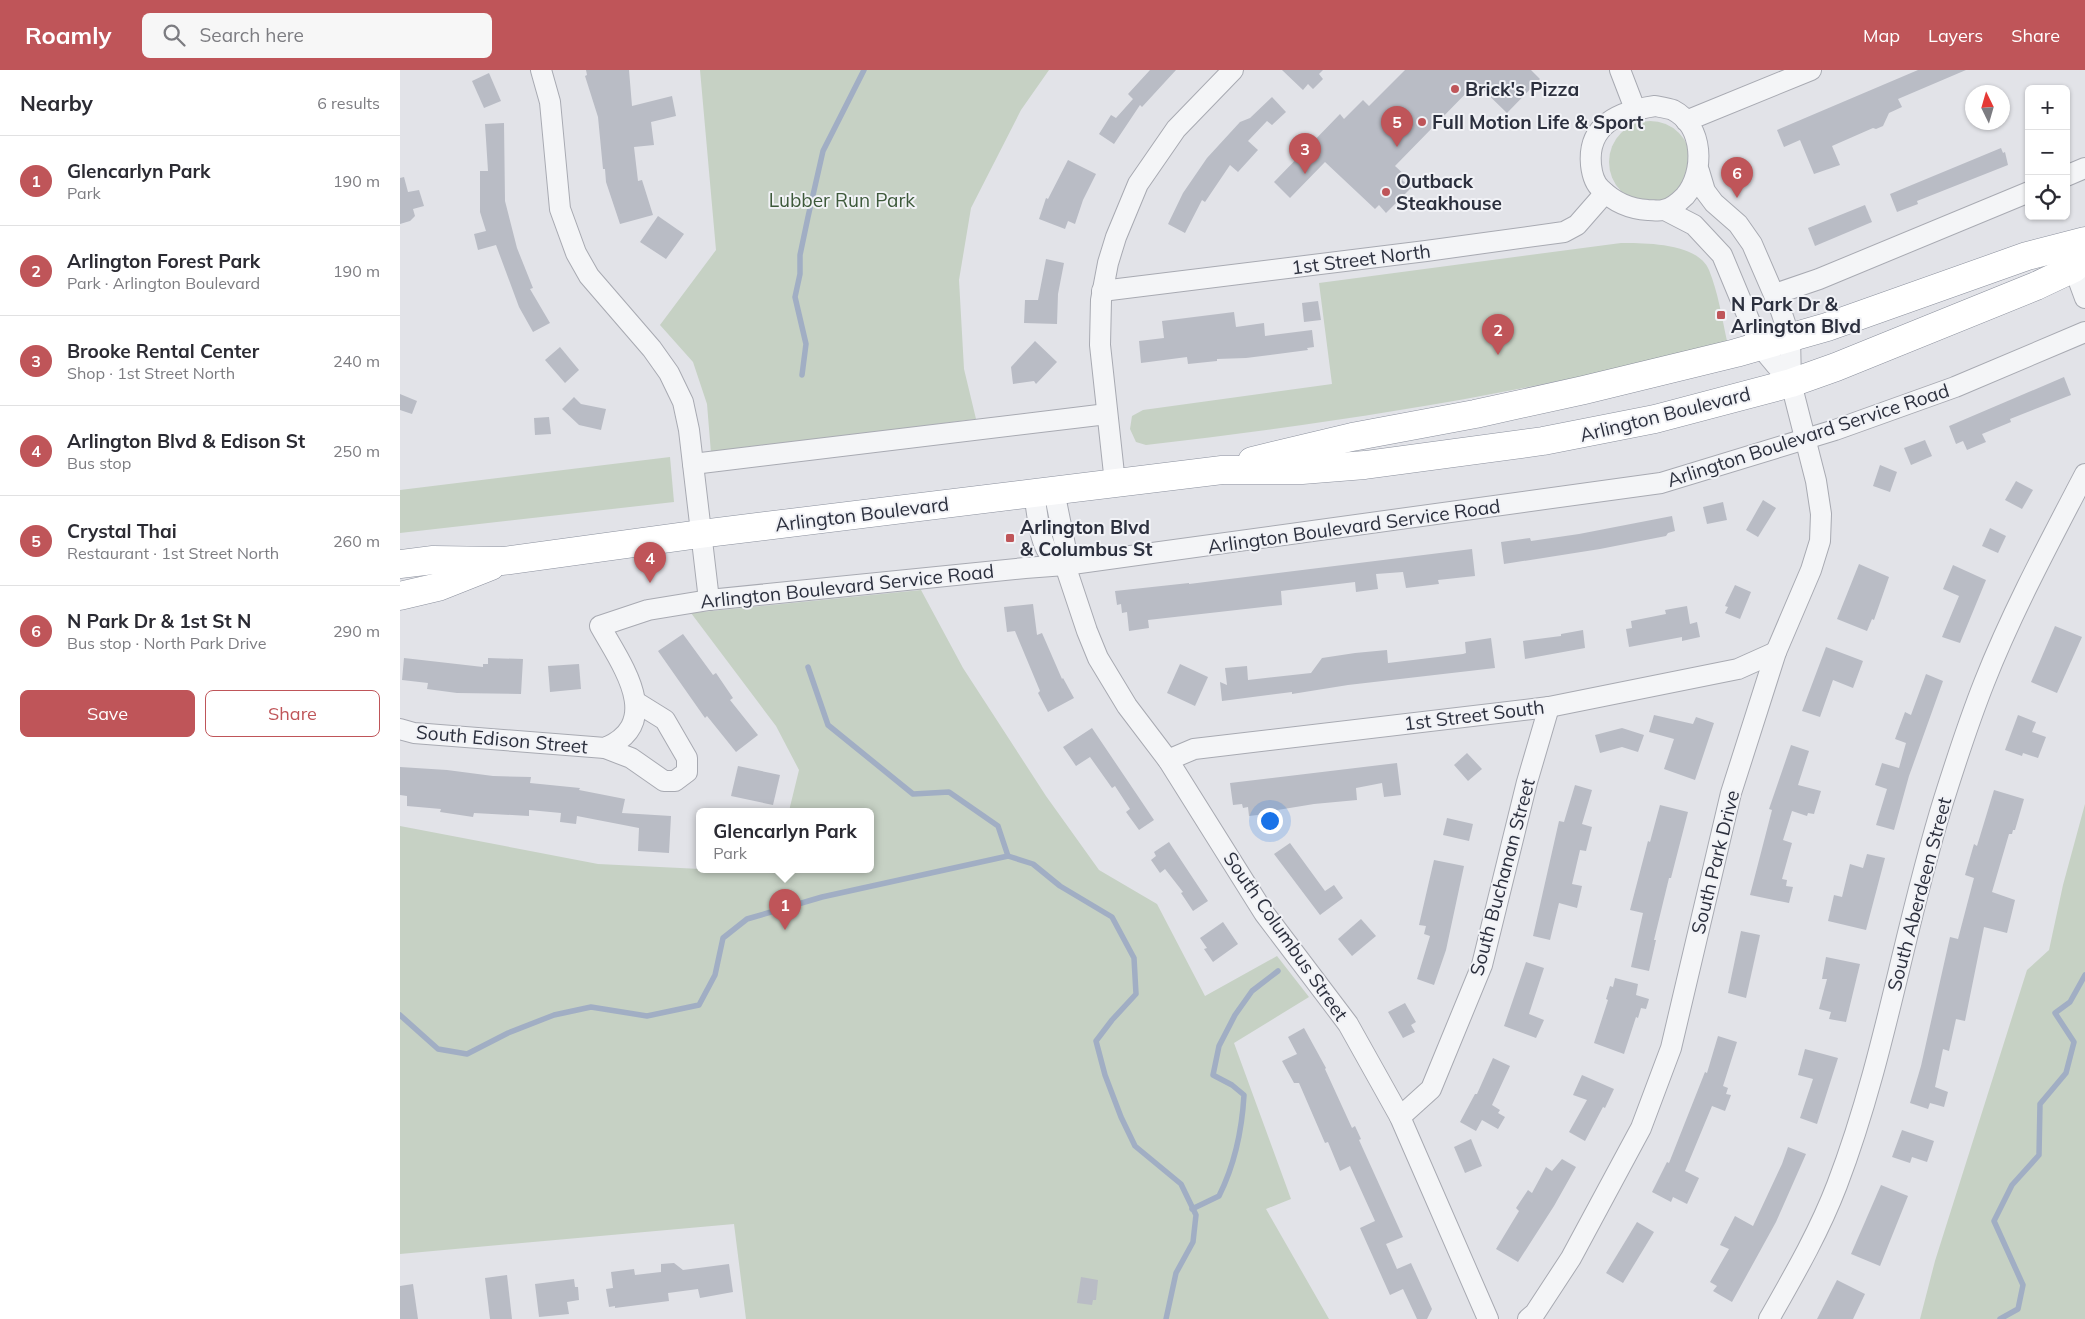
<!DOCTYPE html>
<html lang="en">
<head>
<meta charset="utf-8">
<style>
  body { margin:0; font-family:Mulish,sans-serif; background:#f7f7f7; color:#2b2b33 }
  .controls { position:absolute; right:15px; top:15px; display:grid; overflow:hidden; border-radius:8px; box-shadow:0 1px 4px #0004 }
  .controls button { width:45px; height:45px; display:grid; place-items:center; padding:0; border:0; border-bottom:1px solid #e1e1e2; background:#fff; color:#2b2b33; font:25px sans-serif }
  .compass { position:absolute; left:1565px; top:15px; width:45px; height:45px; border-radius:50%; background:#fff; box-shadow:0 1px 4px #0004; rotate:355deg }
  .you { position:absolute; left:869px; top:750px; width:18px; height:18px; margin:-12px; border:4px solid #fff; border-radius:50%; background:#1a73e8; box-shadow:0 0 0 8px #1a73e833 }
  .badge { display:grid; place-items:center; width:32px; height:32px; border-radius:50%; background:#bf5559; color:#fff; font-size:16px; font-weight:700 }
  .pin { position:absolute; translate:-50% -41px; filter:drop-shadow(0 1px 2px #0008) }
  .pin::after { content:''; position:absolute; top:26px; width:18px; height:15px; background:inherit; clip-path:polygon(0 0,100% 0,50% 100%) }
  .popup { position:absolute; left:296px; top:738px; width:178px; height:65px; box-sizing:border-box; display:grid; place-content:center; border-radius:8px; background:#fff; filter:drop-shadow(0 1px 4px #0005); font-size:16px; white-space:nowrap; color:#7c7c81 }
  .popup b { font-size:19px; color:#2b2b33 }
  .popup::after { content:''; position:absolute; left:50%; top:100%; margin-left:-10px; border:10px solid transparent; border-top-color:#fff }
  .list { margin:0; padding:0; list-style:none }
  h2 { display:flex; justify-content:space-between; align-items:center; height:65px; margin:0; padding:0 20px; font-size:21px }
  h2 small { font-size:16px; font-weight:400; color:#7c7c81 }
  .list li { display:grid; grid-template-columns:32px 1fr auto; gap:15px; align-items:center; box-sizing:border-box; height:90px; padding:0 20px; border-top:1px solid #e1e1e2 }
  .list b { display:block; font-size:19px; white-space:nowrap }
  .list p { margin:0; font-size:16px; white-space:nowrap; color:#7c7c81 }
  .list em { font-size:16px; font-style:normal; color:#7c7c81 }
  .actions { display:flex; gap:10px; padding:15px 20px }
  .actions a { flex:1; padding:11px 0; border:1px solid #bf5559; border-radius:8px; text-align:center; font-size:18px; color:#bf5559 }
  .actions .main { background:#bf5559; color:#fff }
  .icon { flex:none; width:28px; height:28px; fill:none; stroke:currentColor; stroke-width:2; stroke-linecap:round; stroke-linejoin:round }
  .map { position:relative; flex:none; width:1685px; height:1249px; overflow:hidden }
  header { display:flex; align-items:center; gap:30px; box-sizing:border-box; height:70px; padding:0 25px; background:#bf5559; color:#fff }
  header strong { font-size:24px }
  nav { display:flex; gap:28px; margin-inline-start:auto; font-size:18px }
  .search { width:350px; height:45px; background:#f7f7f7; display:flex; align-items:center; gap:12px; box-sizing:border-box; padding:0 18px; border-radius:8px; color:#7c7c81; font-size:19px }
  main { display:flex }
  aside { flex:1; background:#fff }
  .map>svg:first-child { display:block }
  .green { fill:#c6d1c4 }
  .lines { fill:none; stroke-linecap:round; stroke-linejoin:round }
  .stream { stroke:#a1aec4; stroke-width:5.5 }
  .building { fill:#b9bcc5 }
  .minor-casing { stroke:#a8aab2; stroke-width:22 }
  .highway-casing { stroke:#8b909d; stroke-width:29 }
  .minor { stroke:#f4f5f7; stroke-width:20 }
  .highway { stroke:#fff; stroke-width:28 }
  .poi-dot { fill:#bf5559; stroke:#f1f2f6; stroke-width:2 }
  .labels { text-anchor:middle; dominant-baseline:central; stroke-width:4; stroke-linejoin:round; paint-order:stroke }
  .poi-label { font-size:19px; font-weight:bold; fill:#2c303e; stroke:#f1f2f6; text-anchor:start }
  .park-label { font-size:19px; fill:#3d593a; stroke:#f1f2f6 }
  .street-label { font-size:19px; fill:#2c303e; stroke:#f1f2f6 }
</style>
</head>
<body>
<header>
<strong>Roamly</strong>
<div class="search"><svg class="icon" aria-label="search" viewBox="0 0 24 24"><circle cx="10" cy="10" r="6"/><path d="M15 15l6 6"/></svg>Search here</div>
<nav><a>Map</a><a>Layers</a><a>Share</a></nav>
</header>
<main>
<aside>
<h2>Nearby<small>6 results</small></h2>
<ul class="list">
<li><span class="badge">1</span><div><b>Glencarlyn Park</b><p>Park</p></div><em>190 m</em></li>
<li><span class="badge">2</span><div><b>Arlington Forest Park</b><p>Park · Arlington Boulevard</p></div><em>190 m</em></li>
<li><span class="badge">3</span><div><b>Brooke Rental Center</b><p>Shop · 1st Street North</p></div><em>240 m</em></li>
<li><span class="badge">4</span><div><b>Arlington Blvd &amp; Edison St</b><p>Bus stop</p></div><em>250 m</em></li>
<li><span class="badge">5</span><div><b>Crystal Thai</b><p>Restaurant · 1st Street North</p></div><em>260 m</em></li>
<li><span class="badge">6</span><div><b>N Park Dr &amp; 1st St N</b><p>Bus stop · North Park Drive</p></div><em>290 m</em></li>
</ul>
<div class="actions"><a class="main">Save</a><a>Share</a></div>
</aside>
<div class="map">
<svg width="1685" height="1249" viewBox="0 0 1685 1249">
  <rect width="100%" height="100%" fill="#e2e3e8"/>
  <g class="green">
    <polygon points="300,0 649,0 621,40 571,138 559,210 564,299 576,349 311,383 307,334 293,292 260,255 316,180"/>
    <circle cx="1250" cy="92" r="41"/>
    <path d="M1221,173c25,0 77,0 88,27 9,22 13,48 18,71 -56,13 -112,29 -169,40 -136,28 -274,48 -412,64l-10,-3 -6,-13 2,-13 11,-6 189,-26 -13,-101z"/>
    <polygon points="270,387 274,432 0,463 0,420"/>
    <polygon points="521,520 563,598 646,726 699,800 757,834 805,926 877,886 909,927 834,973 891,1129 866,1139 929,1249 346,1249 334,1154 0,1184 0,756 198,794 342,801 344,799 470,799 470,741 389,741 399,700 376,656 291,543"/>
    <polygon points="1685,734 1685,1249 1520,1249 1535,1191 1627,900 1649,880 1663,815"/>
  </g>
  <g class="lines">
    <g class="stream">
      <polyline points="402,305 406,274 395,227 400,204 400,185 408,147 423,81 464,0"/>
      <polyline points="408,597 428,655 513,724 549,722 598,756 608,786"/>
      <polyline points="0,945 38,979 67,984 108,963 154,945 191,937 247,946 299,935 315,905 323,868 347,849 422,827 608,786 633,794 660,816 712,847 734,888 736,924 712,950 696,971 705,1005 721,1047 735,1076 781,1114 796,1145 793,1172 776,1203 766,1249"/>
      <path d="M792,1139l27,-13c16,-32 23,-66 25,-101l-12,-10 -19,-10 6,-29 16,-31 17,-24 26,-20"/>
      <polyline points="1600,1249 1618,1239 1623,1215 1594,1151 1612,1115 1639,1085 1640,1034 1666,1003 1674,972 1655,943 1670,932 1685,905"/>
    </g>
  </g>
  <g class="building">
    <polygon points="186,0 229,0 232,36 272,26 276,46 251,52 254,75 234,77 238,111 242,110 253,145 220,154 206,112 205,99 203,99 198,47 185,6 187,5"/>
    <polygon points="750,0 776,0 742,37 740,35 714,74 699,64 711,45 716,48 733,29 728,24"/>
    <polygon points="882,0 923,0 919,4 923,9 913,19 908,14 903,20"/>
    <polygon points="1005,0 1131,0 1140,9 1107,43 1076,13 995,96 1006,106 1002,110 1011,118 986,143 979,135 975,139 925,92 890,128 874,112 940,44 944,49 963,30 969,36"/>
    <polygon points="1518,0 1566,0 1498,29 1502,37 1489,43 1483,56 1476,59 1473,58 1432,76 1440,95 1414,104 1400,70 1384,77 1377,60"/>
    <polygon points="89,3 101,31 84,38 72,11"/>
    <polygon points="872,27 886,42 872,55 867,51 848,71 858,80 838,102 830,95 805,132 802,130 785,163 768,154 783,123 807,88 840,52 850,48"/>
    <polygon points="104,53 105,131 117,178 133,218 130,219 150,253 133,262 119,237 96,175 78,180 74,164 86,161 80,142 80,101 88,101 85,54"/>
    <polygon points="1601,78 1603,83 1605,82 1608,95 1517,131 1518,134 1497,142 1490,124"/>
    <polygon points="668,90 696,104 683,130 675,154 668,151 665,159 639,149 646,128 648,129"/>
    <polygon points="4,107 8,122 19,120 24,136 13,139 15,146 10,151 0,154 0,108"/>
    <polygon points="1465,135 1472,152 1415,176 1408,158"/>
    <polygon points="258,146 284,164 266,189 240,172"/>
    <polygon points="646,189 664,193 658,224 657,254 624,253 625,230 638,230"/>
    <polygon points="918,231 921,250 904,252 902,233"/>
    <polygon points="834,242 836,257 864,253 865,266 912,260 914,277 907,278 908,280 846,288 817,289 817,291 788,294 787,287 741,293 739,271 764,268 762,251"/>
    <polygon points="635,271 657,292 636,314 634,311 613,314 611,297"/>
    <polygon points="160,277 179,300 165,313 145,290"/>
    <polygon points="1664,307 1671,325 1610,349 1611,352 1582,364 1586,372 1567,380 1563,371 1556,374 1549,356"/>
    <polygon points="0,324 17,331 12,344 0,340"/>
    <polygon points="174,327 181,334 206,339 201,360 179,355 162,339"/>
    <polygon points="149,347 151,364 135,365 134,348"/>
    <polygon points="1525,370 1532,386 1511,395 1504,378"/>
    <polygon points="1480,395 1497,402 1490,422 1473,416"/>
    <polygon points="1616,411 1633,420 1622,439 1605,430"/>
    <polygon points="1363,430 1376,438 1358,467 1346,460"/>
    <polygon points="1323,432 1327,450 1307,454 1303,437"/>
    <polygon points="1272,446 1275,461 1268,463 1266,466 1200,479 1104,494 1101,472 1130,468 1131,471 1179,464"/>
    <polygon points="1590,458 1606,466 1598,483 1582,476"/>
    <polygon points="1072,479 1075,506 1038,510 1039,514 1006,518 1003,502 976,504 978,519 956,522 955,512 881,521 882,535 748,550 749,558 729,561 727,542 722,543 721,534 717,535 715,521 789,513 789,514"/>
    <polygon points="1459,494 1489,507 1474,550 1472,549 1467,561 1437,549"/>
    <polygon points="1553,495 1586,510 1560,573 1542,567 1559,526 1543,519"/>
    <polygon points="1335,515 1351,522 1340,549 1325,543 1328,537 1325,536"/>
    <polygon points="633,534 637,565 642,563 662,609 663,608 674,628 648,642 638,623 640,621 615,561 607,562 604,537"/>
    <polygon points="1287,536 1290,554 1297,552 1300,567 1282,571 1282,567 1229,577 1226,559 1232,558 1231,551 1266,544 1265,540"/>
    <polygon points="1655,556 1682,567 1657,623 1631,612"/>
    <polygon points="1183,560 1185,578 1125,589 1123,571 1161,566 1161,564"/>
    <polygon points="283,564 313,605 316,603 333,628 330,630 358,665 336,682 307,646 305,648 258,581"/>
    <polygon points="1091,568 1095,598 948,615 892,624 892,622 822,631 820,612 827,615 825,598 847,596 848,610 911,603 922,588 955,583 987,580 988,593 1063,584 1066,583 1065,572"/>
    <polygon points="1426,577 1463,591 1453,618 1433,610 1420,647 1402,641"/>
    <polygon points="4,588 83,597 83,594 88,594 88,588 123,589 121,624 57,623 27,619 28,613 2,610"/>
    <polygon points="179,594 181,619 150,622 148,596"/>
    <polygon points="780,594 808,607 795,636 767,623"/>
    <polygon points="1526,604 1543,611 1509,706 1494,760 1476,755 1487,719 1475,715 1482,693 1499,698 1506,673 1495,669 1505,642 1511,645"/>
    <polygon points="1254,645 1293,654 1296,647 1314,653 1295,710 1264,699 1274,669 1249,662"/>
    <polygon points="1618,645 1636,652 1632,662 1646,667 1638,688 1623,683 1622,686 1605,680"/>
    <polygon points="692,658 754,750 739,760 726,742 730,739 715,716 712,718 690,687 676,696 663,677"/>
    <polygon points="1222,658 1244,665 1238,682 1222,677 1200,683 1195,665"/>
    <polygon points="1391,675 1409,681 1398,715 1421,721 1414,744 1408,743 1407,746 1392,741 1383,770 1392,773 1382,809 1387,810 1386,816 1393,817 1389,833 1350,825 1372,740 1369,739"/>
    <polygon points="1067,683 1082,699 1068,711 1054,695"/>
    <polygon points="997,693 1001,725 984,727 982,713 956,718 957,730 914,734 866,742 866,744 849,746 848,737 843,738 842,734 833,735 830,713"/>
    <polygon points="338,696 380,705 373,735 331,726"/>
    <polygon points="0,697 47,700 93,706 131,707 130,713 180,718 179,720 225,729 222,743 271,746 269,783 238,781 239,758 177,746 176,754 160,752 161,743 129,740 129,746 74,743 73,747 40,742 41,739 7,736 7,726 0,725"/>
    <polygon points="1175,715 1192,720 1182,754 1192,757 1186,781 1180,780 1172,814 1182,816 1177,838 1159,833 1150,870 1133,866 1159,751 1164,752"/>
    <polygon points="1594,720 1624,729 1615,760 1613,760 1612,764 1609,764 1592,822 1615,830 1607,863 1584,857 1565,951 1556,949 1549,981 1543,979 1535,1017 1548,1022 1544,1037 1530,1033 1528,1039 1510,1033 1521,996 1550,867 1558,869 1574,808 1565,805 1574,774 1577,776"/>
    <polygon points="1260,735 1288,742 1271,808 1269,808 1254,870 1256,870 1249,901 1231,897 1243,843 1230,840 1248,771 1250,772"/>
    <polygon points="1047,748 1073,754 1069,771 1043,765"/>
    <polygon points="769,772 808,831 793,841 781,823 783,822 765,799 760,803 751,790 756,786 754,782"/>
    <polygon points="890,773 925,821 934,815 943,828 920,845 874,784"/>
    <polygon points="1467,784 1485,788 1466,860 1428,851 1434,825 1442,827 1450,794 1463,798"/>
    <polygon points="1034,790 1064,796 1046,880 1034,915 1017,909 1030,866 1024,864 1026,856 1019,855"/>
    <polygon points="961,849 976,866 952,886 938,869"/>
    <polygon points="823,852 838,874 813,892 804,879 807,878 800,868"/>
    <polygon points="1341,861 1360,865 1346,928 1328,923"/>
    <polygon points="1426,887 1460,894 1446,952 1429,949 1431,942 1419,939 1427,909 1422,909"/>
    <polygon points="1126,892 1144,898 1129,944 1144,950 1136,968 1104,956"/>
    <polygon points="1215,908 1238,914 1236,925 1249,929 1246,939 1241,938 1238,948 1236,947 1224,984 1194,973 1208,930 1206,929 1210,916 1213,917"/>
    <polygon points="1005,933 1016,952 1011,955 1015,962 1003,968 988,942"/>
    <polygon points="904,958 926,998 925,999 952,1058 955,1056 961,1069 959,1070 1003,1167 986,1174 997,1199 1011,1193 1032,1239 1027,1249 1017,1249 1003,1219 990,1225 960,1158 975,1151 950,1096 940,1101 928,1072 925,1073 899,1013 894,1013 882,991 897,984 888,967"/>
    <polygon points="1318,966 1337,972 1323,1016 1328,1018 1326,1024 1331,1025 1325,1041 1312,1036 1285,1101 1299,1108 1287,1134 1273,1127 1271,1132 1252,1122 1267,1092 1269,1093 1305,1002 1307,1003"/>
    <polygon points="1405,979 1438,988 1417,1054 1400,1048 1413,1009 1398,1005"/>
    <polygon points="1093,988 1110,996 1092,1035 1100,1040 1098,1043 1105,1047 1098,1059 1082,1050 1076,1061 1060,1052 1075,1024 1077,1024"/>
    <polygon points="1182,1005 1214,1019 1205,1038 1203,1037 1185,1071 1169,1062 1187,1030 1173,1025"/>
    <polygon points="1502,1060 1534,1071 1527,1092 1512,1087 1510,1093 1492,1087"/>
    <polygon points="1071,1069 1082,1096 1065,1103 1054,1077"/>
    <polygon points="1388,1077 1406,1084 1376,1152 1332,1232 1313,1221 1317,1216 1310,1212 1329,1179 1320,1175 1335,1146 1353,1156 1382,1094"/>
    <polygon points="1162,1089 1176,1097 1154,1136 1118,1192 1096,1179 1119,1141 1116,1138 1128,1120 1132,1123 1146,1097 1152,1101"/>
    <polygon points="1481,1115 1508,1126 1480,1196 1451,1184"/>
    <polygon points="1237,1152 1254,1162 1223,1213 1206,1203"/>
    <polygon points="274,1193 283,1200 329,1194 333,1222 300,1228 298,1219 268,1223 269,1231 215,1238 215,1236 209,1237 206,1219 213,1218 211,1202 234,1199 235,1205 261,1202 261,1194"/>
    <polygon points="107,1205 112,1249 90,1249 85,1208"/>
    <polygon points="681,1207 698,1210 696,1230 693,1230 692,1235 677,1233"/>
    <polygon points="174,1209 175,1217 178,1217 179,1230 167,1232 169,1244 139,1247 135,1214"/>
    <polygon points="1437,1210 1465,1224 1453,1249 1417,1249"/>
    <polygon points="13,1214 18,1249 0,1249 0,1216"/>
  </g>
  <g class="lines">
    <g class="minor-casing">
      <g id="minor">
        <polyline points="141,0 150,32 160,139 176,183 189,206 252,279 269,303 283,332 289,360 309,530"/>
        <polyline points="1220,0 1235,39"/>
        <path d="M1255,36c5,1 13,2 18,4 31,16 32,62 12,86 -5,5 -14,13 -22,14 -5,1 -10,0 -15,0 -19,-1 -34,-8 -47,-21 -7,-6 -9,-15 -10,-24 -4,-41 30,-54 64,-59z"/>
        <polyline points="1286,51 1411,0"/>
        <polyline points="1666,106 1685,98"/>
        <polyline points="1265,140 1294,155 1322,185 1360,276 1391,313"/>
        <polyline points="1674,198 1685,228"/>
        <polyline points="702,221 1026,181 1164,162 1177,155 1205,123"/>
        <polyline points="1375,224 1419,209 1629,122"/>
        <polyline points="293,394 707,344"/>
        <polyline points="715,413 700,275 701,230 708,193 716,167 738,114 776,59 833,0"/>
        <polyline points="654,421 666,480 665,495 687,561 698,588 727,636 768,690 864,843 948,954 1000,1047 1088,1249"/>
        <path d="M634,423c3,17 5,52 18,64 3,4 9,6 13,8"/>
        <path d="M0,659l14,4 191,15c60,-26 16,-84 -5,-122l48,-16 61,-10 316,-32 40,-3 596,-82 174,-53 120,-43 130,-55"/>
        <polyline points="205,678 231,688 264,711 275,711 287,702 287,688 265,650 236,632"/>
        <polyline points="768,690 794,679 1149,637 1338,599 1376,582"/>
        <polyline points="1000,1047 1031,1019 1082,895 1127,712 1149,637"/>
        <polyline points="1128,1249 1135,1243 1171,1188 1241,1058 1271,978 1331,723 1376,582 1411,500 1420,471 1421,444 1416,411 1391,313 1390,268 1381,241 1352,174 1338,154 1314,133 1305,121 1299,101"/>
        <path d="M1369,1249c25,-44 50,-87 68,-134 48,-125 67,-258 107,-386 12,-38 25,-78 40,-116 28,-71 65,-140 101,-209"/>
      </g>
    </g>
    <g class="highway-casing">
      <g id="highway">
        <polyline points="852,391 952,367 1075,344 1184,320 1336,283 1427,257 1627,186 1685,171"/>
        <polyline points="0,494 33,490 103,491 300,464 822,400 902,400 965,395 1143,371 1255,349 1391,313 1436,297 1636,216 1674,198 1685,189"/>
        <polyline points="0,526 38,517 91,496"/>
      </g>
    </g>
    <use href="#minor" class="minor"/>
    <use href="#highway" class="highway"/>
  </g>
  <g class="poi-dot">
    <circle cx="1055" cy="19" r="5"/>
    <circle cx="1022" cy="52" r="5"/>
    <circle cx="986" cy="122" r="5"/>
    <rect x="1316" y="240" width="10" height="10" rx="2.5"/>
    <rect x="605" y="463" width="10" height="10" rx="2.5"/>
  </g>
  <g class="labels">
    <g class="poi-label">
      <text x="1065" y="19">Brick's Pizza</text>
      <text x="1032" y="52">Full Motion Life &amp; Sport</text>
      <text x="996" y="111">Outback<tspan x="996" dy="22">Steakhouse</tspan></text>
      <text x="1331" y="234">N Park Dr &amp;<tspan x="1331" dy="22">Arlington Blvd</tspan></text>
      <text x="620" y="457">Arlington Blvd<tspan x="620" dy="22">&amp; Columbus St</tspan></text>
    </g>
    <g class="park-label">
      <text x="442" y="130">Lubber Run Park</text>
    </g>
    <g class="street-label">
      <text transform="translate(961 189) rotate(-7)">1st Street North</text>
      <text transform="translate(1265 344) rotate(-14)">Arlington Boulevard</text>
      <text transform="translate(1408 365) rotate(-18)">Arlington Boulevard Service Road</text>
      <text transform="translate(462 444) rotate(-7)">Arlington Boulevard</text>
      <text transform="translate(954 456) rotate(-8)">Arlington Boulevard Service Road</text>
      <text transform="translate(447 516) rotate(-6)">Arlington Boulevard Service Road</text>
      <text transform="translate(1074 645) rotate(-7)">1st Street South</text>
      <text transform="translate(102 669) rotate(5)">South Edison Street</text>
      <text transform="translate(1315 792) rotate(-76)">South Park Drive</text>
      <text transform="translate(1102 807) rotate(-75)">South Buchanan Street</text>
      <text transform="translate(1519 824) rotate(-75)">South Aberdeen Street</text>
      <text transform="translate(886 866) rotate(55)">South Columbus Street</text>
    </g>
  </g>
</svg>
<div class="controls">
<button>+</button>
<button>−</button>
<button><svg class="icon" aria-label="locate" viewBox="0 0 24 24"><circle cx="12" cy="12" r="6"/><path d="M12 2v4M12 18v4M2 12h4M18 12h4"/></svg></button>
</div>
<svg class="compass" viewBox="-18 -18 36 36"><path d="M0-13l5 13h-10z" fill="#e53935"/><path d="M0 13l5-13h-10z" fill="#7c7c81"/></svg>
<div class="you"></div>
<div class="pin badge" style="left:385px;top:860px">1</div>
<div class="popup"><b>Glencarlyn Park</b>Park</div>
<div class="pin badge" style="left:1098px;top:285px">2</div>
<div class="pin badge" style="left:905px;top:104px">3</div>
<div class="pin badge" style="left:250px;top:513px">4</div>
<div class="pin badge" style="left:997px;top:77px">5</div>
<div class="pin badge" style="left:1337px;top:128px">6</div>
</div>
</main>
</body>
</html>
